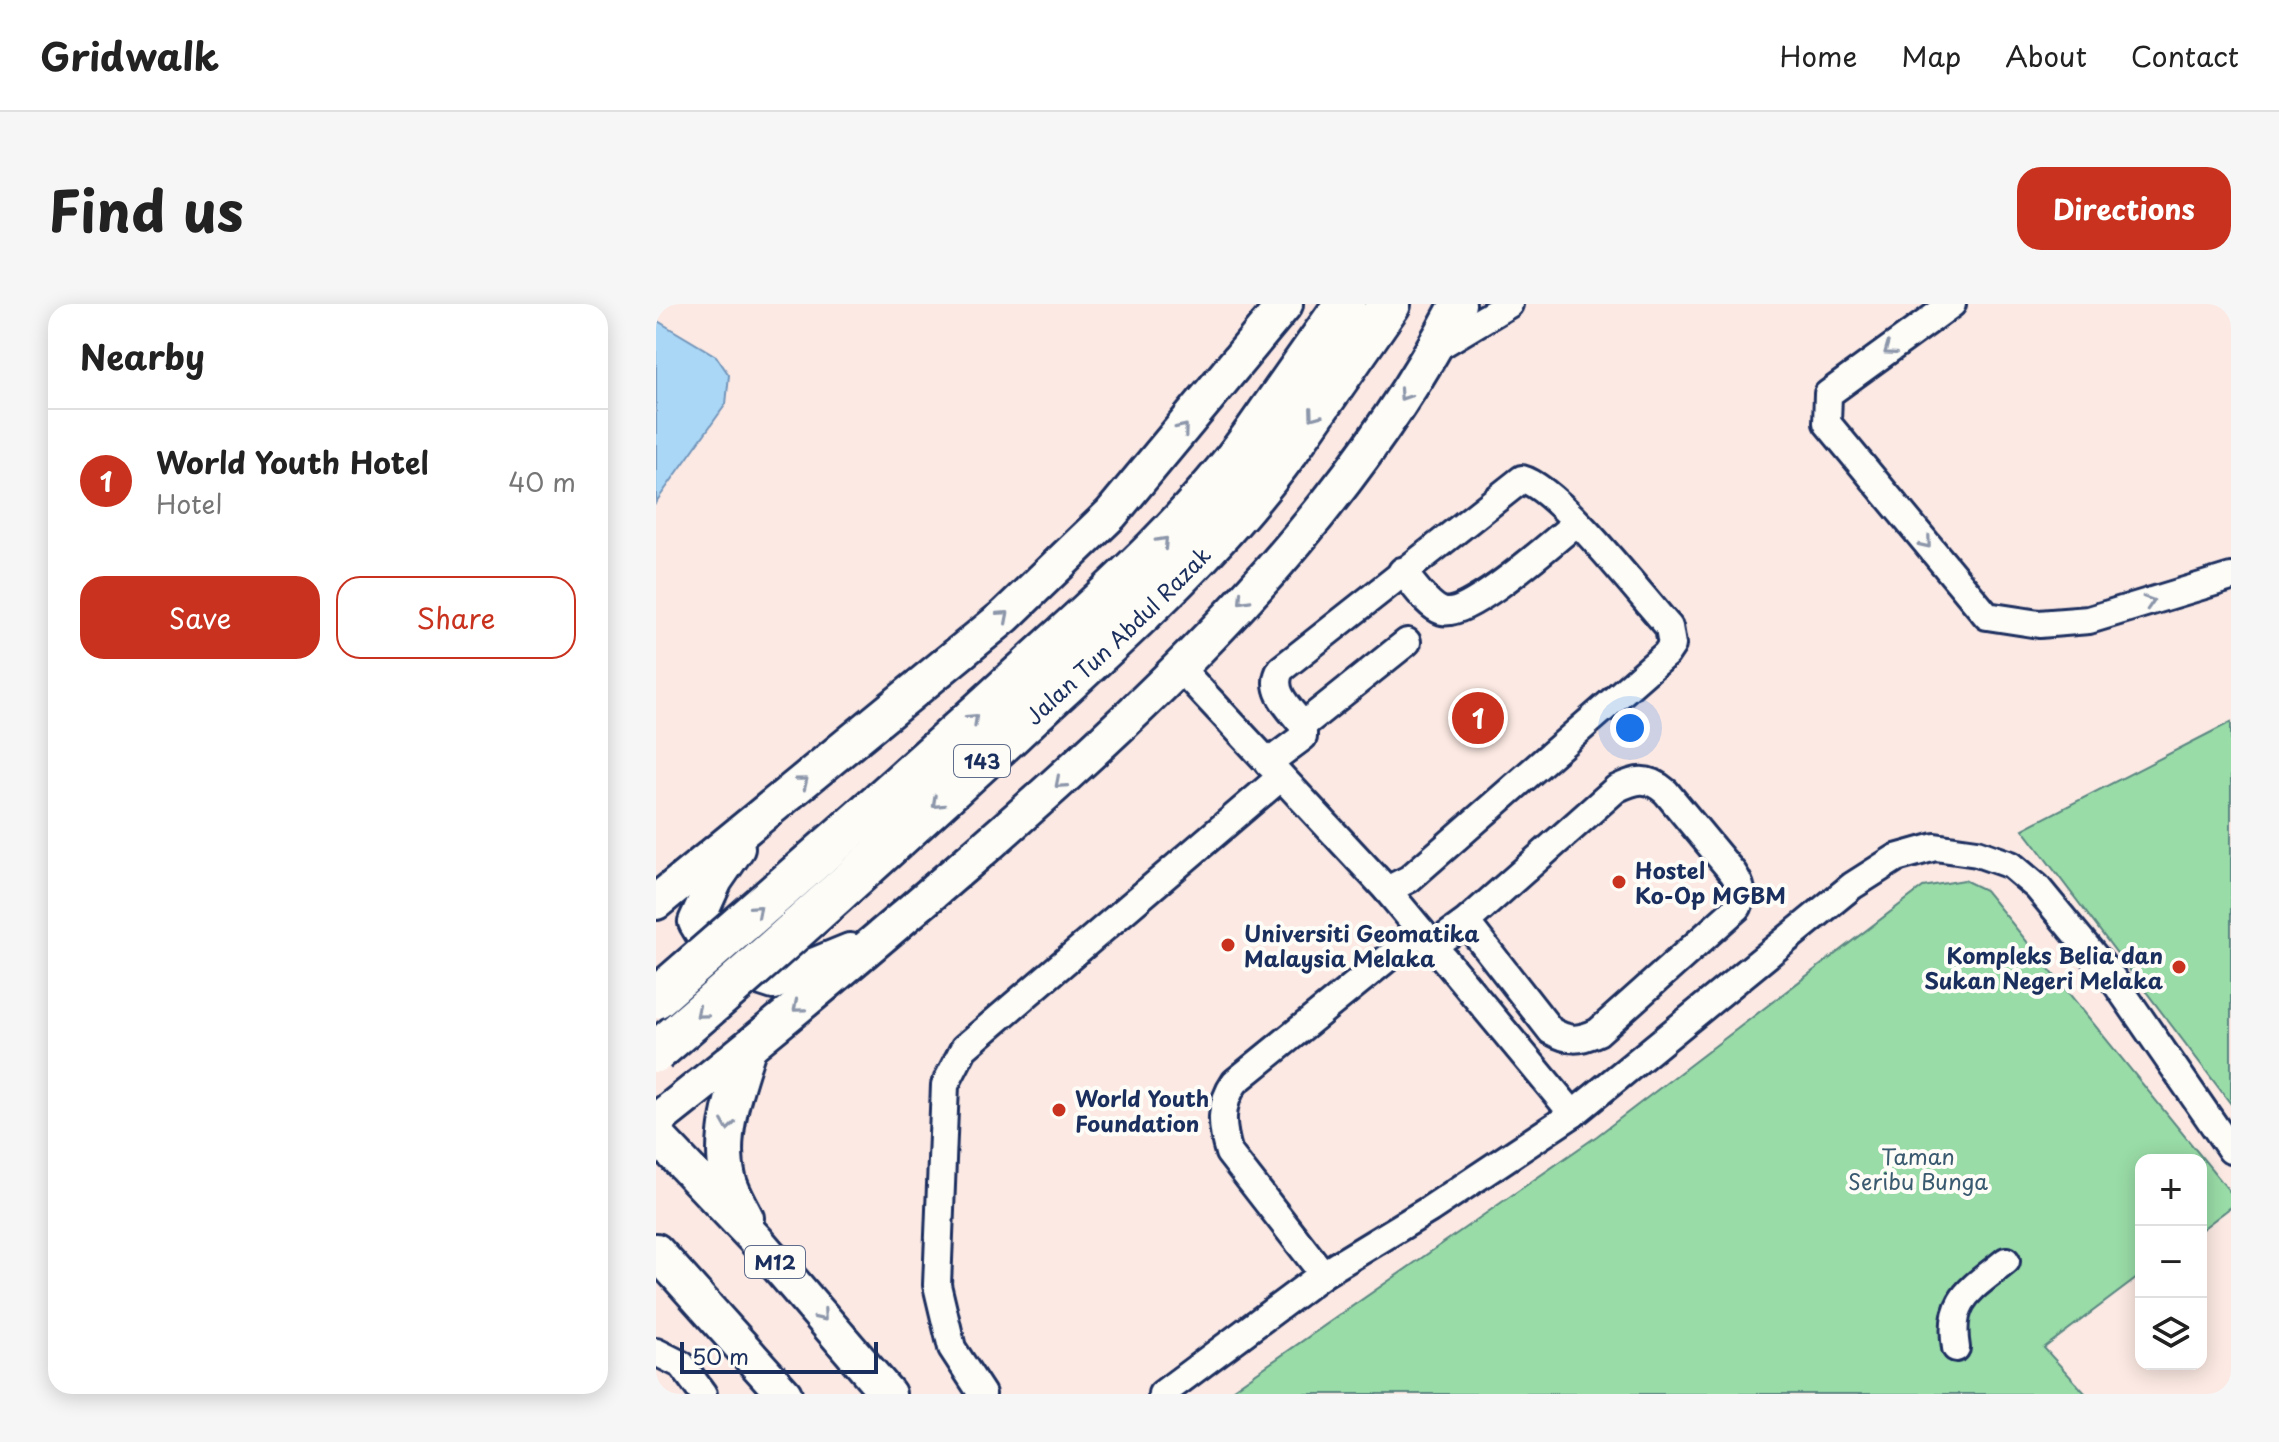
<!DOCTYPE html>
<html lang="en">
<head>
<meta charset="utf-8">
<style>
  body { margin:0; font-family:"Playpen Sans",sans-serif; background:#f6f6f6; color:#222 }
  .controls { position:absolute; right:24px; bottom:24px; display:grid; overflow:hidden; border-radius:16px; box-shadow:0 4px 20px #0003 }
  .controls button { width:72px; height:72px; display:grid; place-items:center; padding:0; border:0; border-bottom:2px solid #e0e0e0; background:#fff; color:#222; font:40px sans-serif }
  .scale { position:absolute; left:24px; bottom:20px; width:198px; box-sizing:border-box; padding-left:8px; border:4px solid #1b2f5e; border-top:0; font-size:22px; line-height:28px; white-space:nowrap; color:#1b2f5e; -webkit-text-stroke:6px #fdfcf7; paint-order:stroke }
  .you { position:absolute; left:974px; top:424px; width:28px; height:28px; margin:-20px; border:6px solid #fff; border-radius:50%; background:#1a73e8; box-shadow:0 0 0 12px #1a73e833 }
  .badge { display:grid; place-items:center; width:52px; height:52px; border-radius:50%; background:#c8321e; color:#fff; font-size:26px; font-weight:700 }
  .pin { position:absolute; translate:-50% -50%; border:4px solid #fff; box-shadow:0 2px 8px #0006 }
  .list { margin:0; padding:0; list-style:none }
  h2 { display:flex; justify-content:space-between; align-items:center; height:104px; margin:0; padding:0 32px; font-size:34px }
  h2 small { font-size:26px; font-weight:400; color:#767676 }
  .list li { display:grid; grid-template-columns:52px 1fr auto; gap:24px; align-items:center; box-sizing:border-box; height:144px; padding:0 32px; border-top:2px solid #e0e0e0 }
  .list b { display:block; font-size:30px; white-space:nowrap }
  .list p { margin:0; font-size:26px; white-space:nowrap; color:#767676 }
  .list em { font-size:26px; font-style:normal; color:#767676 }
  .actions { display:flex; gap:16px; padding:24px 32px }
  .actions a { flex:1; padding:18px 0; border:2px solid #c8321e; border-radius:24px; text-align:center; font-size:28px; color:#c8321e }
  .actions .main { background:#c8321e; color:#fff }
  .icon { flex:none; width:44px; height:44px; fill:none; stroke:currentColor; stroke-width:2; stroke-linecap:round; stroke-linejoin:round }
  .map { position:relative; flex:none; width:1575px; height:1090px; overflow:hidden; border-radius:24px }
  header { display:flex; align-items:center; gap:48px; box-sizing:border-box; height:112px; padding:0 40px; background:#fff; border-bottom:2px solid #e0e0e0 }
  header strong { font-size:38px }
  nav { display:flex; gap:44px; margin-inline-start:auto; font-size:28px }
  .intro { display:flex; align-items:center; justify-content:space-between; box-sizing:border-box; height:192px; padding:0 48px }
  h1 { margin:0; font-size:56px }
  .button { padding:20px 36px; border-radius:24px; background:#c8321e; color:#fff; font-size:28px; font-weight:700 }
  main { display:flex; gap:48px; padding:0 48px }
  aside { flex:1; background:#fff; border-radius:24px; box-shadow:0 4px 20px #0003 }
  .map>svg:first-child { display:block }
  .green { fill:#99dca7; stroke:#5a8682; stroke-width:2 }
  .water { fill:#aad7f6; stroke:#7194b9; stroke-width:2 }
  .lines { fill:none; stroke-linecap:round; stroke-linejoin:round }
  .minor-casing { stroke:#1b2f5e; stroke-width:32 }
  .major-casing { stroke:#1b2f5e; stroke-width:40 }
  .highway-casing { stroke:#1b2f5e; stroke-width:46 }
  .minor { stroke:#fdfcf7; stroke-width:26 }
  .major { stroke:#fdfcf7; stroke-width:34 }
  .highway { stroke:#fdfcf7; stroke-width:40 }
  .highway-bridge-casing { stroke:#1b2f5e; stroke-width:46; stroke-linecap:butt }
  .highway-bridge { stroke:#fdfcf7; stroke-width:40 }
  .oneway { stroke:#8c96aa }
  .poi-dot { fill:#c8321e; stroke:#fdfcf7; stroke-width:3 }
  .labels { text-anchor:middle; dominant-baseline:central; stroke-width:8; stroke-linejoin:round; paint-order:stroke }
  .shield { fill:#fdfcf7; stroke:#5f6c8c; stroke-width:2 }
  .shield-label { font-size:20px; font-weight:bold; fill:#1b2f5e }
  .street-label { font-size:22px; fill:#1b2f5e; stroke:#fdfcf7 }
  .poi-label { font-size:22px; font-weight:bold; fill:#1b2f5e; stroke:#fdfcf7; text-anchor:start }
  .park-label { font-size:22px; fill:#3a5a70; stroke:#fdfcf7 }
</style>
</head>
<body>
<header>
<strong>Gridwalk</strong>
<nav><a>Home</a><a>Map</a><a>About</a><a>Contact</a></nav>
</header>
<div class="intro"><h1>Find us</h1><a class="button">Directions</a></div>
<main>
<aside>
<h2>Nearby<small></small></h2>
<ul class="list">
<li><span class="badge">1</span><div><b>World Youth Hotel</b><p>Hotel</p></div><em>40 m</em></li>
</ul>
<div class="actions"><a class="main">Save</a><a>Share</a></div>
</aside>
<div class="map">
<svg width="1575" height="1090" viewBox="0 0 1575 1090">
  <rect width="100%" height="100%" fill="#fce9e3"/>
  <filter id="ink" filterUnits="userSpaceOnUse"><feTurbulence type="fractalNoise" baseFrequency=".0125" numOctaves="2"/><feDisplacementMap in="SourceGraphic" scale="16" xChannelSelector="R" yChannelSelector="G"/><feConvolveMatrix kernelMatrix="1 2 1 2 8 2 1 2 1" color-interpolation-filters="sRGB"/></filter>
  <g filter="url(#ink)">
    <g class="green">
      <polygon points="1575,418 1575,800 1367,525"/>
      <polygon points="1308,576 1329,586 1575,889 1575,903 1545,926 1545,856 1485,856 1485,971 1388,1044 1430,1090 570,1090 941,832 1267,583"/>
    </g>
    <polygon class="water" points="0,16 60,52 73,71 70,100 0,198"/>
    <g class="lines">
      <g class="minor-casing">
        <g id="minor">
          <polyline points="1296,0 1172,90 1171,119 1331,312 1383,320 1433,316 1575,273"/>
          <polyline points="778,45 853,0"/>
          <path d="M746,267c10,11 25,35 40,40 25,8 112,-70 134,-88"/>
          <polyline points="524,364 731,586 917,810"/>
          <polyline points="647,421 751,338"/>
          <path d="M612,459l35,-26v-12c-13,-16 -35,-35 -22,-56l241,-190c36,9 118,116 147,148l3,18 -6,9 -257,225 -22,11"/>
          <path d="M777,642l33,-24 150,-133c20,-10 32,-13 50,3l67,81c8,12 11,20 5,34l-140,125c-19,9 -29,9 -47,-1l-85,-109"/>
          <path d="M667,970l-94,-121c-8,-26 -10,-48 6,-71l186,-151"/>
          <path d="M1300,1044c-8,-50 15,-58 50,-87"/>
          <polyline points="0,1048 26,1061 47,1090"/>
          <polyline points="326,1090 296,1044 281,981 289,781 308,744 625,473"/>
          <polyline points="506,1090 667,970 774,905 917,810 1196,582 1240,554 1279,543 1321,549 1355,561 1381,583 1457,675 1575,846"/>
        </g>
      </g>
      <g class="major-casing">
        <g id="major">
          <polyline points="81,544 59,576 40,618 66,661 118,678 194,647"/>
          <polyline points="0,598 349,312 455,210 629,0"/>
          <path d="M0,817c106,-83 209,-170 311,-258 186,-162 376,-338 491,-559"/>
          <polyline points="0,831 100,936 232,1090"/>
          <path d="M90,914c-6,-12 -15,-27 -18,-40 -10,-42 7,-89 20,-129"/>
          <polyline points="0,947 128,1090"/>
        </g>
      </g>
      <g class="highway-casing">
        <g id="highway">
          <polyline points="597,131 689,0"/>
          <polyline points="632,147 734,0"/>
        </g>
      </g>
      <use href="#minor" class="minor"/>
      <use href="#major" class="major"/>
      <use href="#highway" class="highway"/>
      <g class="highway-bridge-casing">
        <g id="highway-bridge">
          <path d="M0,694c123,-107 245,-213 364,-323 83,-76 167,-149 233,-240"/>
          <path id="s1" d="M0,748c122,-104 239,-211 357,-319 96,-89 198,-177 275,-282"/>
        </g>
      </g>
      <use href="#highway-bridge" class="highway-bridge"/>
    </g>
    <defs><path id="oneway-chevron" d="M-2-3.5L2.5 0L-2 3.5" fill="none" stroke-width="1.6" stroke-linecap="round" stroke-linejoin="round" transform="scale(2)"/></defs>
    <g class="oneway">
      <use href="#oneway-chevron" transform="translate(1233 46) rotate(144)"/>
      <use href="#oneway-chevron" transform="translate(748 91) rotate(124)"/>
      <use href="#oneway-chevron" transform="translate(658 111) rotate(126)"/>
      <use href="#oneway-chevron" transform="translate(527 125) rotate(-50)"/>
      <use href="#oneway-chevron" transform="translate(507 238) rotate(-47)"/>
      <use href="#oneway-chevron" transform="translate(1270 239) rotate(50)"/>
      <use href="#oneway-chevron" transform="translate(587 295) rotate(133)"/>
      <use href="#oneway-chevron" transform="translate(1493 298) rotate(-17)"/>
      <use href="#oneway-chevron" transform="translate(348 312) rotate(-41)"/>
      <use href="#oneway-chevron" transform="translate(317 415) rotate(-43)"/>
      <use href="#oneway-chevron" transform="translate(147 478) rotate(-39)"/>
      <use href="#oneway-chevron" transform="translate(404 479) rotate(139)"/>
      <use href="#oneway-chevron" transform="translate(281 499) rotate(137)"/>
      <use href="#oneway-chevron" transform="translate(101 606) rotate(-41)"/>
      <use href="#oneway-chevron" transform="translate(142 703) rotate(140)"/>
      <use href="#oneway-chevron" transform="translate(45 709) rotate(140)"/>
      <use href="#oneway-chevron" transform="translate(72 821) rotate(98)"/>
      <use href="#oneway-chevron" transform="translate(166 1012) rotate(50)"/>
    </g>
  </g>
  <g class="poi-dot">
    <circle cx="963" cy="578" r="8"/>
    <circle cx="572" cy="641" r="8"/>
    <circle cx="1523" cy="663" r="8"/>
    <circle cx="403" cy="806" r="8"/>
  </g>
  <g class="labels">
    <g class="shield">
      <rect x="298" y="441" width="56" height="32" rx="6"/>
      <rect x="89" y="942" width="60" height="32" rx="6"/>
    </g>
    <g class="shield-label">
      <text x="326" y="457">143</text>
      <text x="119" y="958">M12</text>
    </g>
    <g class="street-label">
      <text stroke="none"><textPath href="#s1" startOffset="622">Jalan Tun Abdul Razak</textPath></text>
    </g>
    <g class="poi-label">
      <text x="979" y="565">Hostel<tspan x="979" dy="25">Ko-Op MGBM</tspan></text>
      <text x="588" y="628">Universiti Geomatika<tspan x="588" dy="25">Malaysia Melaka</tspan></text>
      <text x="1507" y="650" text-anchor="end">Kompleks Belia dan<tspan x="1507" dy="25">Sukan Negeri Melaka</tspan></text>
      <text x="419" y="793">World Youth<tspan x="419" dy="25">Foundation</tspan></text>
    </g>
    <g class="park-label">
      <text x="1262" y="851">Taman<tspan x="1262" dy="25">Seribu Bunga</tspan></text>
    </g>
  </g>
</svg>
<div class="controls">
<button>+</button>
<button>−</button>
<button><svg class="icon" aria-label="layers" viewBox="0 0 24 24"><path d="M12 4l9 5-9 5-9-5zM3 14l9 5 9-5"/></svg></button>
</div>
<div class="scale">50 m</div>
<div class="you"></div>
<div class="pin badge" style="left:822px;top:414px">1</div>
</div>
</main>
</body>
</html>
